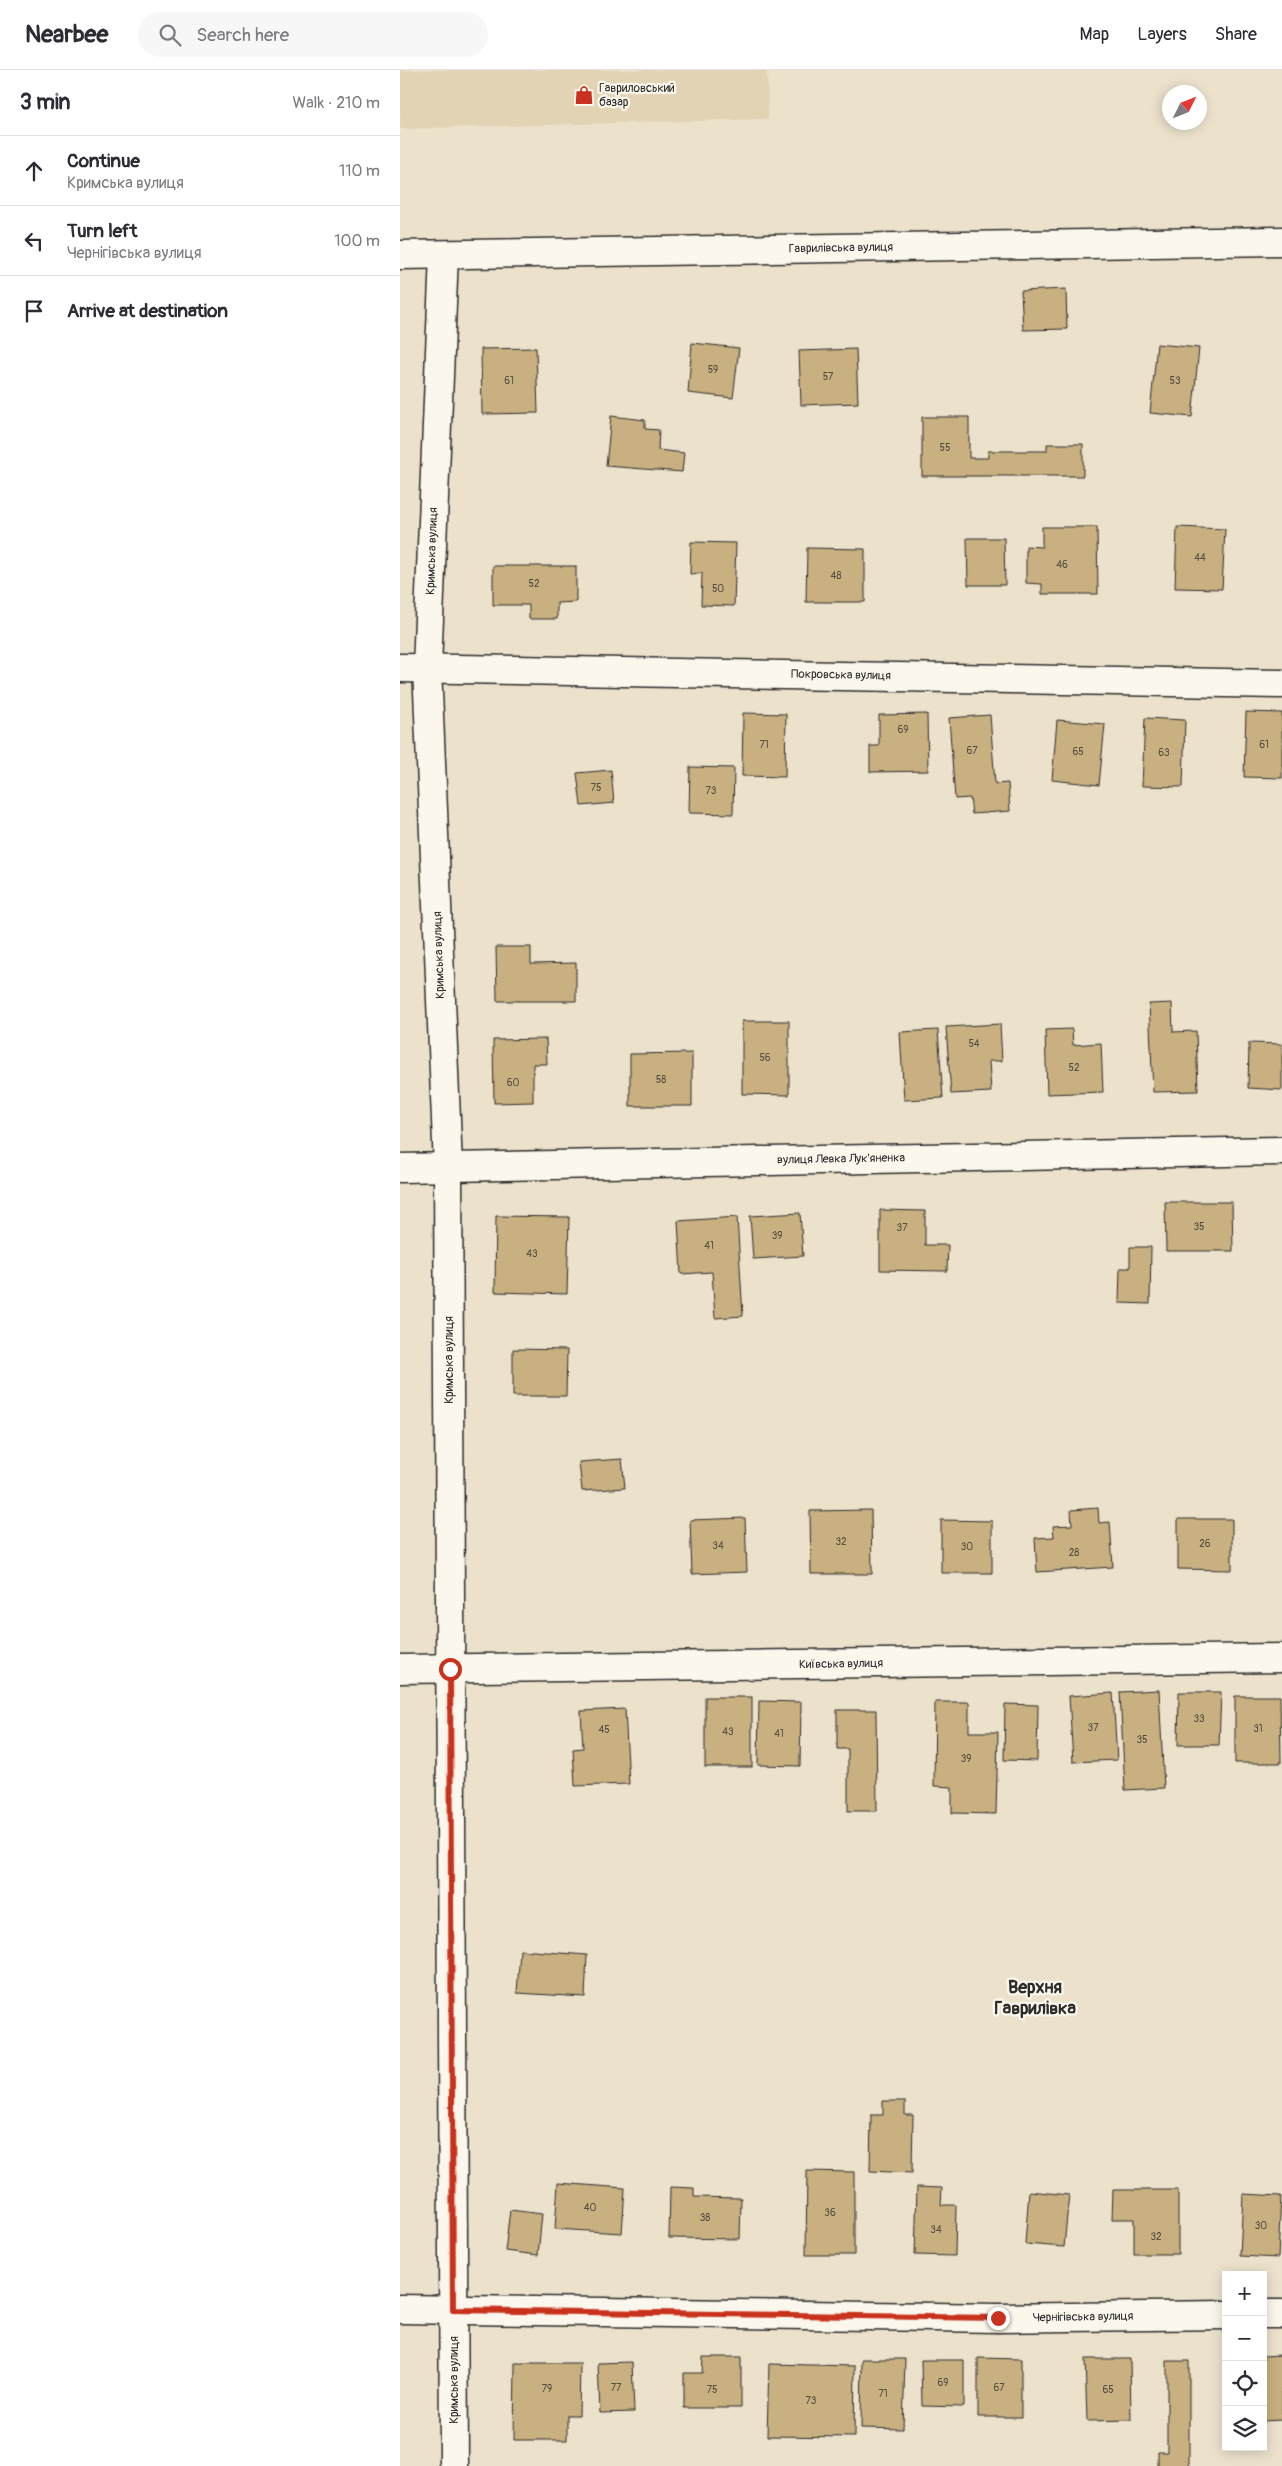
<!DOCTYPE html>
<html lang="en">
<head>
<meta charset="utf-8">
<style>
  body { margin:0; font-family:Pangolin,sans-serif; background:#f7f7f7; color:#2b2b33 }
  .controls { position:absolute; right:15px; bottom:15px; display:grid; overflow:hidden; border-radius:0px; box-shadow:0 2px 12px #0003 }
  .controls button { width:45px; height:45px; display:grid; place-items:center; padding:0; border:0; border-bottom:1px solid #e1e1e2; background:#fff; color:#2b2b33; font:25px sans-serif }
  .compass { position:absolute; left:762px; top:15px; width:45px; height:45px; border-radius:50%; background:#fff; box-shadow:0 2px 12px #0003; rotate:47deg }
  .stop { position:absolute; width:15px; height:15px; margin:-11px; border:4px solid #c8321e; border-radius:50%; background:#fff }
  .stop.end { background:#c8321e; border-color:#fff; box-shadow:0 1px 5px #0008 }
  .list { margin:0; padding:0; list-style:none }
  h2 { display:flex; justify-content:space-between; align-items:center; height:65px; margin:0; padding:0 20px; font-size:21px }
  h2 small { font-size:16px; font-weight:400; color:#7c7c81 }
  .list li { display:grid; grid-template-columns:32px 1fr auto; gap:15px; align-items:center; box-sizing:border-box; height:70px; padding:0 20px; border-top:1px solid #e1e1e2 }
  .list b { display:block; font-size:19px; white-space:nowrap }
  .list p { margin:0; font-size:16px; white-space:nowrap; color:#7c7c81 }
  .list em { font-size:16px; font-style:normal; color:#7c7c81 }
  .icon { flex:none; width:28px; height:28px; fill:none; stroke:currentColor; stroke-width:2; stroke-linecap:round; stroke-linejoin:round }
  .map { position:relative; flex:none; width:882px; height:2396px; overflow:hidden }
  header { display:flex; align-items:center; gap:30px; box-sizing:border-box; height:70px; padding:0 25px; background:#fff; border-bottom:1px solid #e1e1e2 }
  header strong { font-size:24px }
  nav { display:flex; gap:28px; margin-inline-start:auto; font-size:18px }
  .search { width:350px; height:45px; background:#f7f7f7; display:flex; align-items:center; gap:12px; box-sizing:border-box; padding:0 18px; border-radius:28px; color:#7c7c81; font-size:19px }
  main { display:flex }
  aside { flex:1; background:#fff }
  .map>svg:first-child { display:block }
  .built { fill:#e2d3b5 }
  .building { fill:#c9b080; stroke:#2b2b2b }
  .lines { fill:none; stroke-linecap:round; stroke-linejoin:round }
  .minor-casing { stroke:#2b2b2b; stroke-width:31 }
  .minor { stroke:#fbf7ec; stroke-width:28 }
  .route { stroke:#c8321e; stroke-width:6 }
  .labels { text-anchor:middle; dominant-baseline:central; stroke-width:4.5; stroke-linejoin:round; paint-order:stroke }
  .number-label { font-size:10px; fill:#524c40 }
  .poi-label { font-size:12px; fill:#2b2b2b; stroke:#fbf7ec; text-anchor:start }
  .street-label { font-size:12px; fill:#2b2b2b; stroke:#fbf7ec }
  .district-label { font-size:18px; font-weight:bold; fill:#2b2b2b; stroke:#fbf7ec }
</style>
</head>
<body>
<header>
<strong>Nearbee</strong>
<div class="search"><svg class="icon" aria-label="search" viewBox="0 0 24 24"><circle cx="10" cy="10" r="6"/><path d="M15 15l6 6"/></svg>Search here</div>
<nav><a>Map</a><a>Layers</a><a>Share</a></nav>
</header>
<main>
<aside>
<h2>3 min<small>Walk · 210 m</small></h2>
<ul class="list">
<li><svg class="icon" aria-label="ahead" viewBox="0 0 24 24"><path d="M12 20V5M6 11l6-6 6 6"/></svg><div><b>Continue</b><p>Кримська вулиця</p></div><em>110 m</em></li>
<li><svg class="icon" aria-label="left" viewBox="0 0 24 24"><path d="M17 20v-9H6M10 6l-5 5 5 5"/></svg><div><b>Turn left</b><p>Чернігівська вулиця</p></div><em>100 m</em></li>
<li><svg class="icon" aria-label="arrive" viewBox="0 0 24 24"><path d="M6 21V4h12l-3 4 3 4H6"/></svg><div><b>Arrive at destination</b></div></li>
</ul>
</aside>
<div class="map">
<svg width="882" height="2396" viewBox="0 0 882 2396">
  <rect width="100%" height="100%" fill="#ece2cc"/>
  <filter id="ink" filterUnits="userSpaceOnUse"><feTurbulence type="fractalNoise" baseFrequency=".02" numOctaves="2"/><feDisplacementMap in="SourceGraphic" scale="10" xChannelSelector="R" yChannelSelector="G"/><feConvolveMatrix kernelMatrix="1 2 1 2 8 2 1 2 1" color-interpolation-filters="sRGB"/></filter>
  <g filter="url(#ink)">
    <polygon class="built" points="0,0 367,0 368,49 0,59"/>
    <g class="building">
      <polygon points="666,219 667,259 623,260 621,221"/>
      <polygon points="292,273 339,278 333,328 288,323"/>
      <polygon points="757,274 799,278 792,347 750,343"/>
      <polygon points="136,278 138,343 82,344 81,279"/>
      <polygon points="456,279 458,333 401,335 399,281"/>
      <polygon points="211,346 245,350 245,359 259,360 258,380 284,383 282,402 206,396"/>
      <polygon points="522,347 569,347 569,388 588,388 588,381 647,381 647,374 683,374 683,406 522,406"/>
      <polygon points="642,457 697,457 698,524 642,524 642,514 626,513 626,476 642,477"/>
      <polygon points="777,457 825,459 822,519 775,518"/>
      <polygon points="567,468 604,468 605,515 568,515"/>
      <polygon points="291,472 336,473 334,536 301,535 302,503 290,504"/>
      <polygon points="407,478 465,479 465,532 406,532"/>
      <polygon points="93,496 176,496 176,532 157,533 157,549 129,549 129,535 93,535"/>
      <polygon points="846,642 882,643 882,708 844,707"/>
      <polygon points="343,643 386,644 385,707 342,706"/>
      <polygon points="527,644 528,701 470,702 470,676 479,676 479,645"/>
      <polygon points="590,645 595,714 608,713 610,741 572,744 570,728 555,729 549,648"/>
      <polygon points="745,648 785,650 783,717 742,716"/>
      <polygon points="657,650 705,654 699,715 652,710"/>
      <polygon points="290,697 334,698 333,744 289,743"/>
      <polygon points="211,700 214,733 181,736 177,703"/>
      <polygon points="96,877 131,877 131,894 176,893 176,931 97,931"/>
      <polygon points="772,933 773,962 796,961 798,1021 753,1022 749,934"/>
      <polygon points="342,951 389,951 389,1025 342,1024"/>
      <polygon points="600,954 602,991 589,991 591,1022 551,1024 546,957"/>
      <polygon points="672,959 673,975 701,973 703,1022 647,1024 645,960"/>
      <polygon points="538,960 543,1028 504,1030 500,962"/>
      <polygon points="146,969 147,994 133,994 133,1032 94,1033 93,970"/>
      <polygon points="849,973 882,974 882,1020 848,1018"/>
      <polygon points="292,983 292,1036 230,1036 230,984"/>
      <polygon points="765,1132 832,1132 833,1181 766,1181"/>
      <polygon points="480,1140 525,1141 525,1175 548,1175 547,1201 480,1200"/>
      <polygon points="400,1143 403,1186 353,1189 350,1146"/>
      <polygon points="96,1146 169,1147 167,1224 95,1222"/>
      <polygon points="337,1147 343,1246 315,1248 312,1202 281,1204 278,1151"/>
      <polygon points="730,1177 751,1177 750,1234 719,1233 720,1198 730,1198"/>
      <polygon points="113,1279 167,1280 166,1326 113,1326"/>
      <polygon points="222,1389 225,1418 182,1421 179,1392"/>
      <polygon points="698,1438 699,1453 710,1452 713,1497 637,1502 635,1468 654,1467 653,1456 672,1455 671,1440"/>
      <polygon points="471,1440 472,1504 411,1504 410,1441"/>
      <polygon points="345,1448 347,1502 292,1504 290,1450"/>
      <polygon points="778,1449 832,1449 832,1500 778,1499"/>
      <polygon points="541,1450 592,1451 592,1503 541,1503"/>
      <polygon points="759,1620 764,1718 725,1720 720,1622"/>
      <polygon points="779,1622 821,1622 819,1675 778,1675"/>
      <polygon points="713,1623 717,1690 673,1692 669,1626"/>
      <polygon points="835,1626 880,1626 881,1693 835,1693"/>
      <rect x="305" y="1627" width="47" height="70"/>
      <polygon points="359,1631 401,1632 400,1696 358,1695"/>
      <polygon points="535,1632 569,1632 569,1662 598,1662 596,1744 552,1743 552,1717 534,1716"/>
      <polygon points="605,1634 638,1635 637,1691 604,1690"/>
      <polygon points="225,1639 229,1714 175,1716 173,1679 183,1678 181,1641"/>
      <polygon points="437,1640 476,1640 477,1741 448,1741 448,1679 437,1679"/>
      <polygon points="120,1880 187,1885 185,1927 117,1923"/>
      <polygon points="483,2031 505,2031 505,2045 513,2045 512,2103 470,2101 471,2045 483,2045"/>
      <polygon points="407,2101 454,2102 454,2185 406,2185"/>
      <polygon points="158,2113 225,2118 222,2163 155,2159"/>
      <polygon points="270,2117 294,2118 294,2127 341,2128 340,2169 269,2168"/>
      <polygon points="517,2117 542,2118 541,2135 556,2135 555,2186 515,2185"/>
      <polygon points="713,2120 778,2120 778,2184 734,2184 734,2149 712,2149"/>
      <polygon points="629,2121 669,2125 664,2177 625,2174"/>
      <polygon points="843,2124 881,2126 878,2188 840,2186"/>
      <polygon points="110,2140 142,2144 138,2185 105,2181"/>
      <polygon points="882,2285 882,2350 863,2351 863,2286"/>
      <polygon points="303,2287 341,2287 341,2338 284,2338 284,2303 302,2303"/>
      <polygon points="578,2288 621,2289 621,2347 578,2347"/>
      <polygon points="462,2289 505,2289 503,2359 461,2358"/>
      <polygon points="685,2289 730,2289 731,2350 687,2351"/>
      <polygon points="521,2290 564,2290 564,2337 522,2336"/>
      <polygon points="767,2291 789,2291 789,2396 758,2396 758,2382 767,2382"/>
      <polygon points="232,2292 234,2342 200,2343 198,2293"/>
      <polygon points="115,2293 180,2293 179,2345 167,2345 167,2370 114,2370"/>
      <polygon points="369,2294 455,2296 454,2367 367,2366"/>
    </g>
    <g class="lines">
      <g class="minor-casing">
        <g id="minor">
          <polyline points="0,185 882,171"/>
          <polyline points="44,185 27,597 48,1097 54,2396"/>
          <polyline points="0,598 882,614"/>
          <polyline points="0,1098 882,1081"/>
          <polyline points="0,1599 882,1588"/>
          <polyline points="0,2239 598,2248 826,2245"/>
          <polyline points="863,2244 882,2244"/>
        </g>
      </g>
      <use href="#minor" class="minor"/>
    </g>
  </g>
  <g class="lines" filter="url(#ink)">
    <polyline class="route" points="50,1599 53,2240 598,2248"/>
  </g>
  <defs>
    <g id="shop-bare" transform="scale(1.5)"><path d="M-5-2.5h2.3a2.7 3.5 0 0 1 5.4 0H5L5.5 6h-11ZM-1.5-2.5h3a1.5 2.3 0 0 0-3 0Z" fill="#c8321e" stroke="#fbf7ec" stroke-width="2.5" paint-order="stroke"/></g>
  </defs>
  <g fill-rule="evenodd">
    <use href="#shop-bare" x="184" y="25"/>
  </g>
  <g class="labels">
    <g class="number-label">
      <text x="313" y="300">59</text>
      <text x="428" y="307">57</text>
      <text x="109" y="311">61</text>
      <text x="775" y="311">53</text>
      <text x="545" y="378">55</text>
      <text x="800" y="488">44</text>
      <text x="662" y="495">46</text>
      <text x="436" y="506">48</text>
      <text x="134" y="514">52</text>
      <text x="318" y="519">50</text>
      <text x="503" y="660">69</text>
      <text x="364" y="675">71</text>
      <text x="864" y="675">61</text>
      <text x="572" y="681">67</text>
      <text x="678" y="682">65</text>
      <text x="764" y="683">63</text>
      <text x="196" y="718">75</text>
      <text x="311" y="721">73</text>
      <text x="574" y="974">54</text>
      <text x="365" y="988">56</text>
      <text x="674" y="998">52</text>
      <text x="261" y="1010">58</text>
      <text x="113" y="1013">60</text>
      <text x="799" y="1157">35</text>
      <text x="502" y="1158">37</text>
      <text x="377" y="1166">39</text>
      <text x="309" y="1176">41</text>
      <text x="132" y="1184">43</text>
      <text x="441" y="1472">32</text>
      <text x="805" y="1474">26</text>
      <text x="318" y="1476">34</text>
      <text x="567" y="1477">30</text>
      <text x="674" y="1483">28</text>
      <text x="799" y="1649">33</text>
      <text x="693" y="1658">37</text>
      <text x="858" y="1659">31</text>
      <text x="204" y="1660">45</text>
      <text x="328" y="1662">43</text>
      <text x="379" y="1664">41</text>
      <text x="742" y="1670">35</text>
      <text x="566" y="1689">39</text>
      <text x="190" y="2138">40</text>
      <text x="430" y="2143">36</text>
      <text x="305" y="2148">38</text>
      <text x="861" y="2156">30</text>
      <text x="536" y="2160">34</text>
      <text x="756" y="2167">32</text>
      <text x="543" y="2313">69</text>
      <text x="216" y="2318">77</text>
      <text x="599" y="2318">67</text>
      <text x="147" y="2319">79</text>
      <text x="312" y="2320">75</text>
      <text x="708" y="2320">65</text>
      <text x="483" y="2324">71</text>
      <text x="411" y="2331">73</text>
    </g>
    <g class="poi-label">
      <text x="199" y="18">Гавриловський<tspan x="199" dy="14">базар</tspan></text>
    </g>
    <g class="street-label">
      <text transform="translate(441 178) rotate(-1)">Гаврилівська вулиця</text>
      <text transform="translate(32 481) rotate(-88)">Кримська вулиця</text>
      <text transform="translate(441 605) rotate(1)">Покровська вулиця</text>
      <text transform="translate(39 885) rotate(-92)">Кримська вулиця</text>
      <text transform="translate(441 1089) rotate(-1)">вулиця Левка Лук'яненка</text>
      <text transform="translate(49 1290) rotate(-90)">Кримська вулиця</text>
      <text transform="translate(441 1594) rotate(-1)">Київська вулиця</text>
      <text transform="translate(683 2247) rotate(-1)">Чернігівська вулиця</text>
      <text transform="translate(54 2310) rotate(-90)">Кримська вулиця</text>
    </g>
    <g class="district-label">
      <text x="635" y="1917">Верхня<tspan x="635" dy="21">Гаврилівка</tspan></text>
    </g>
  </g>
</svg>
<div class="controls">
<button>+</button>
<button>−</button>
<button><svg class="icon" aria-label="locate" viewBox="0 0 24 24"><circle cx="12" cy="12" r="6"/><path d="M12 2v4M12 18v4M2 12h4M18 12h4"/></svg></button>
<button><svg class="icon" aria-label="layers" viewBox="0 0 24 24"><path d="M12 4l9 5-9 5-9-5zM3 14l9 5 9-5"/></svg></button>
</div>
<svg class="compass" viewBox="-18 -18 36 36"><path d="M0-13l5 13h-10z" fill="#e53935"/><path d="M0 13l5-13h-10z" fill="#7c7c81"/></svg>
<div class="stop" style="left:50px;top:1599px"></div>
<div class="stop end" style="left:598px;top:2248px"></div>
</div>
</main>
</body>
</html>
